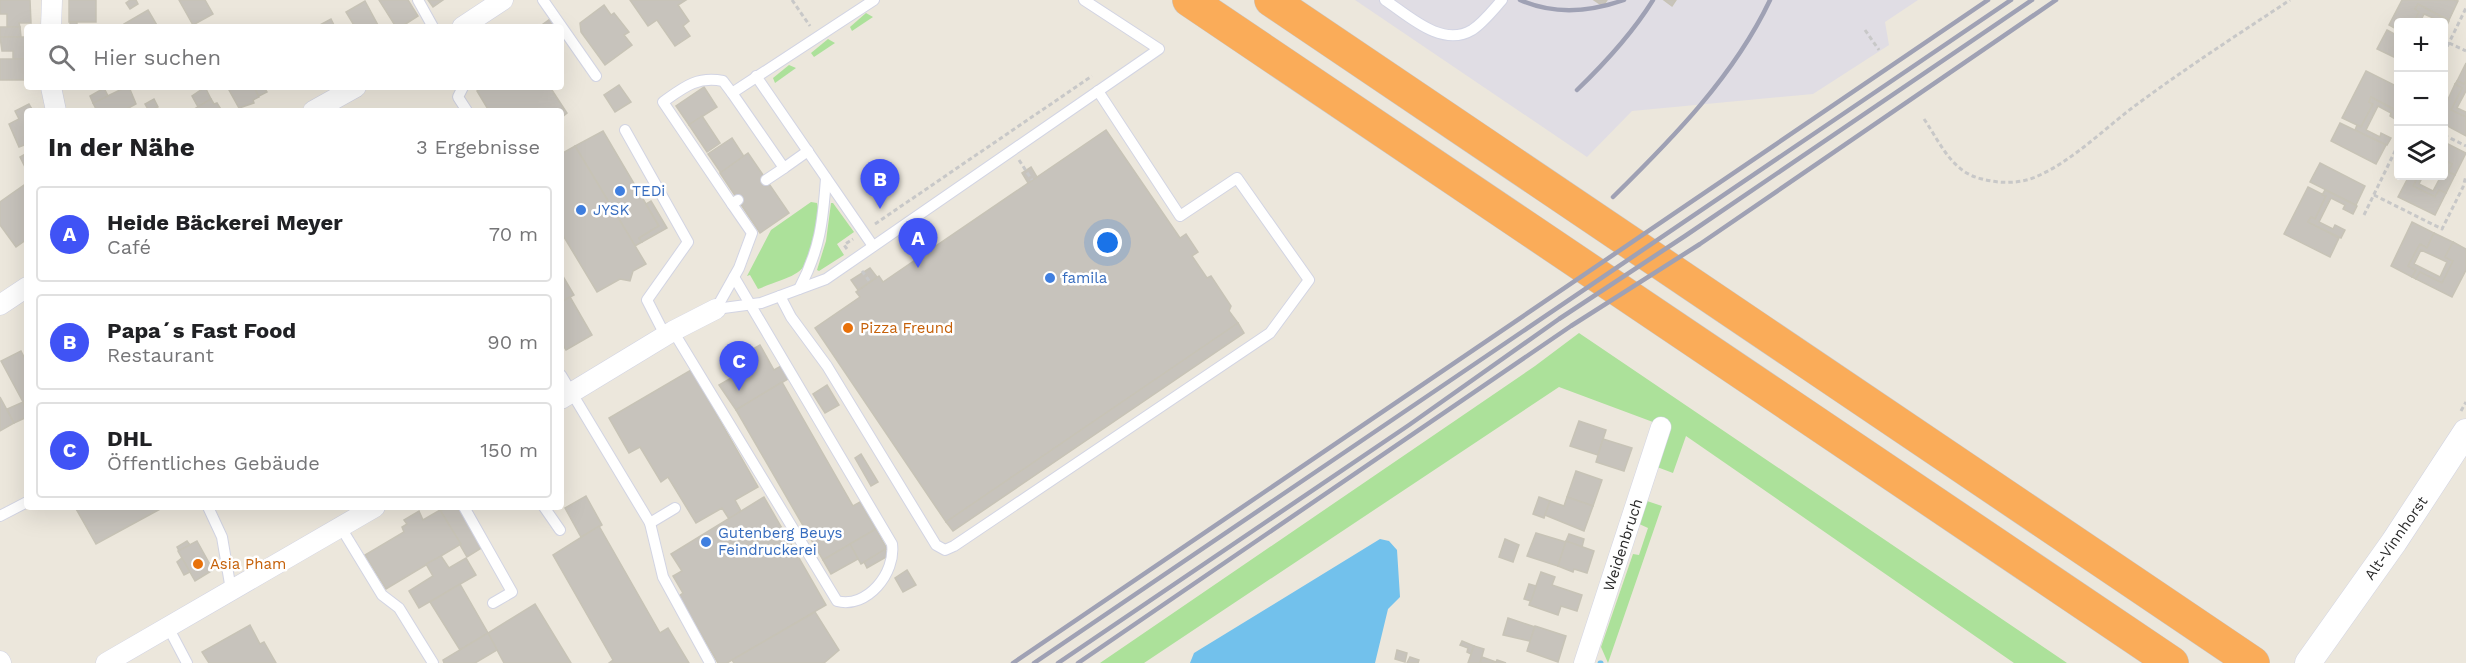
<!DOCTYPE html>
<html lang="de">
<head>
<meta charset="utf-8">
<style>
  body { margin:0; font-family:"Work Sans",sans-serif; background:#f2f2f2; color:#202124 }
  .controls { position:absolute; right:18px; top:18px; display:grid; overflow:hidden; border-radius:6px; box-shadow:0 6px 24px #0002 }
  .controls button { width:54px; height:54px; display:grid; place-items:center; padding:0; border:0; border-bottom:2px solid #e0e0e0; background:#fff; color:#202124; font:30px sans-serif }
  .you { position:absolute; left:1108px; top:243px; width:21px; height:21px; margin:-15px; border:4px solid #fff; border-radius:50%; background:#1a73e8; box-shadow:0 0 0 9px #1a73e833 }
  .badge { display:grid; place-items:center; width:39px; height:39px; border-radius:50%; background:#4053f5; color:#fff; font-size:20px; font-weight:700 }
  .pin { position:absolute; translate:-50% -50px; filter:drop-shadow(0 2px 3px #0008) }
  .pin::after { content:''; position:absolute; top:32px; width:21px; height:18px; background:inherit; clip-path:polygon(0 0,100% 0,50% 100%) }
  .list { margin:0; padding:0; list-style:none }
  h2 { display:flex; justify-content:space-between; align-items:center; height:78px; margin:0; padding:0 24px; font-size:26px }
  h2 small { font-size:20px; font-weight:400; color:#757577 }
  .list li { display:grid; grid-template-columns:39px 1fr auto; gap:18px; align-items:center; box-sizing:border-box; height:96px; margin:0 12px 12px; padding:0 12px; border:2px solid #e0e0e0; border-radius:6px }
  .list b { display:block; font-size:22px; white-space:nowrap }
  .list p { margin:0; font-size:20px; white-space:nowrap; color:#757577 }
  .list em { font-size:20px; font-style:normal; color:#757577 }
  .icon { flex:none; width:33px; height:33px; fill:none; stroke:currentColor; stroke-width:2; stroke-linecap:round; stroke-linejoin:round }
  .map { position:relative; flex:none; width:2466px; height:663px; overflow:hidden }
  .search { position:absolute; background:#fff; box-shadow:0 6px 24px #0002; left:24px; top:24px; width:540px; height:66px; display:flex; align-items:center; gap:15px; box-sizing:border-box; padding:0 21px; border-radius:6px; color:#757577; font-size:22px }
  .panel { position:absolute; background:#fff; box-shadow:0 6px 24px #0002; left:24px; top:108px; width:540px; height:402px; border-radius:6px }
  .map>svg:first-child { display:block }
  .industrial { fill:#e0dde4 }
  .green { fill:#ace19a }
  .water { fill:#72c1ec }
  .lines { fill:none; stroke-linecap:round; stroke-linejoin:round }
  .stream { stroke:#72c1ec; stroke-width:5 }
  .building { fill:#c7c3bc; stroke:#c7c3b6; stroke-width:1.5; fill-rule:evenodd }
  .service-casing { stroke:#d2d4e3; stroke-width:12 }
  .minor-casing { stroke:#d2d4e3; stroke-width:21 }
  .tertiary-casing { stroke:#d2d4e3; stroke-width:27 }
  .motorway-casing { stroke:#c8c8c8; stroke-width:34 }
  .path { stroke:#c8c8c8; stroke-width:3; stroke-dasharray:4.5 3; stroke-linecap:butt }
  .service { stroke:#fff; stroke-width:10 }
  .minor { stroke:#fff; stroke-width:20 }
  .tertiary { stroke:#fff; stroke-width:26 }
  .motorway { stroke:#faac59; stroke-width:33 }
  .rail { stroke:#9fa1b4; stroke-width:4.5 }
  .shop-dot { fill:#3f7fe0; stroke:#fff; stroke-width:2 }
  .food-dot { fill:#e8710a; stroke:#fff; stroke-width:2 }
  .labels { text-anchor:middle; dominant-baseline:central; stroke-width:5; stroke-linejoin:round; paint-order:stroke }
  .shop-label { font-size:15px; fill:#366cbe; stroke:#fff; text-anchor:start }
  .food-label { font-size:15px; fill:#c56008; stroke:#fff; text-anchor:start }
  .street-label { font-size:15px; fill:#2a2a2a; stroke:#fff }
</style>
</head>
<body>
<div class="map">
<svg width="2466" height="663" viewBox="0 0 2466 663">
  <rect width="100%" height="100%" fill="#ece7dc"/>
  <polygon class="industrial" points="1355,0 1918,0 1885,22 1889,45 1813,94 1632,111 1587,157"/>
  <g class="green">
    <polygon points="866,13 873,17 852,31 850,27"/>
    <polygon points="828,39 835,43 814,57 811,53"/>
    <polygon points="789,65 796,68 775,83 773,78"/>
    <path d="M811,202l6,1c3,9 0,18 -2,27 -8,48 -15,42 -57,59l-8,-14 -3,1 24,-46z"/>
    <polygon points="831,203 833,203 854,232 837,244 844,255 819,271 817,270 826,241"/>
    <polygon points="1579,333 2067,663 2014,663 1686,436 1673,473 1657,467 1669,428 1559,387 1144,663 1100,663 1535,366"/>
    <polygon points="1644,500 1662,506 1608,663 1601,647 1633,554 1639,555 1648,528 1637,523"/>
  </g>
  <polygon class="water" points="1380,539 1389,541 1397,550 1400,597 1388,609 1375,663 1190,663 1194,653"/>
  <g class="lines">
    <polyline class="stream" points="1600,663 1601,663"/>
  </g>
  <g class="building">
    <polygon points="0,0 30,0 31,23 19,23 20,27 7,27 7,14 0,14"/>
    <rect x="69" y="0" width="27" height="22"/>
    <polygon points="130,0 136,0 138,4 130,9 126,3"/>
    <polygon points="179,0 205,0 213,14 193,25"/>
    <polygon points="379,0 408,0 418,16 401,27 396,27"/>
    <polygon points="428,0 443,0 433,7"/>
    <polygon points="630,0 686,0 678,5 689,21 683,26 690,36 675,46 657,20 648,26"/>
    <polygon points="1594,0 1607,0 1603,6"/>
    <polygon points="1664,0 1676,0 1672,6"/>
    <polygon points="2402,0 2455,0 2458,1 2449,20 2418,4 2415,9 2419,12 2414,22 2398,22 2398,30 2389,25"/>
    <polygon points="365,1 379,27 355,27 346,12"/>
    <polygon points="2418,4 2449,21 2445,29 2444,22 2437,22 2438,20 2424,14 2420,22 2414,22 2419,12 2415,9"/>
    <polygon points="604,5 611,15 614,13 629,32 624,35 632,45 605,65 581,32 580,23"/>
    <polygon points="148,10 158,27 126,27 124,24"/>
    <polygon points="331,19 335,27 319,27 318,26"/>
    <polygon points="550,19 555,27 539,27"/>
    <rect x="70" y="22" width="7" height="5"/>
    <polygon points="0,27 20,27 21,37 0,37"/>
    <polygon points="2387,30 2398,36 2398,59 2377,49"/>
    <polygon points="0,37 27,37 27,59 13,59 13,51 2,51"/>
    <rect x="0" y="59" width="27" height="21"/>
    <polygon points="2466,63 2466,81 2464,84 2457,81"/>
    <polygon points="2366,71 2398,87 2398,111 2371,97 2369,102 2373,104 2361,127 2342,118"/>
    <polygon points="2457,81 2464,84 2466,81 2466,91 2457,108 2466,112 2466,117 2451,110 2462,88 2455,84"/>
    <polygon points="2455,84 2462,88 2451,110 2466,117 2466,136 2444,124 2444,108"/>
    <polygon points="619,85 631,102 615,112 604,95"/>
    <polygon points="126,87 129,87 136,104 123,111 97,111 93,103"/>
    <polygon points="205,87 211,99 198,107 192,96"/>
    <polygon points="234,87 254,87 259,97 253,100 254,103 239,108 229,90"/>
    <polygon points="254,87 264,87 267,92 259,96"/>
    <polygon points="484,87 550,87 567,113 561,118 561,111 489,111 477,91"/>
    <polygon points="704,87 717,107 689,125 676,106"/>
    <polygon points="104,88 108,96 93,103 90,96"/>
    <polygon points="2371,97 2398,112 2398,121 2390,116 2391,113 2378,106 2366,130 2380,137 2381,133 2391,138 2387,145 2355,130 2357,125 2361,127 2373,104 2369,102"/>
    <polygon points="154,99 158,107 149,111 145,104"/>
    <polygon points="211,99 214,104 217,103 222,111 191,111"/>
    <polygon points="29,104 33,111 27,111 27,144 19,147 9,124 19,119 15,111"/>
    <polygon points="702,116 720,143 707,152 689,125"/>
    <polygon points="2340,123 2386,145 2376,164 2331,141"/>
    <polygon points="1106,130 1180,238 1186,234 1198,252 1192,256 1207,278 1211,276 1231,306 1229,311 1238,323 946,522 815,328 860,297 856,292 879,276 883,282"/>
    <polygon points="603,131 659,226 639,238 642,242 635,246 575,146"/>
    <polygon points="732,138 745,158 721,173 708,154"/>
    <polygon points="2444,142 2466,153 2455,175 2448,172 2452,164 2444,160"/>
    <polygon points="575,146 646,264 633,271 630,281 620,279 597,292 561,232 561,154"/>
    <polygon points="27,153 27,168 26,169 20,157"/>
    <polygon points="748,153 789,213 760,233 720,173"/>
    <polygon points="2444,160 2452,164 2448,172 2455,175 2446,193 2439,190 2435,197 2413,186 2418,176 2423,176 2419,184 2433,191 2441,176 2444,176 2446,166"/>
    <polygon points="2320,163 2365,186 2356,205 2310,182"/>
    <polygon points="1031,167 1037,177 1028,183 1022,173"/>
    <polygon points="2409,176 2418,176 2413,186 2435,197 2439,190 2446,193 2435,215 2398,197"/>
    <polygon points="27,183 27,239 16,247 0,225 0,202"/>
    <polygon points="2308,187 2326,196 2315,219 2311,217 2308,222 2339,238 2330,257 2284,234"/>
    <polygon points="2325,190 2357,206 2353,214 2343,209 2345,205 2331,198 2319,222 2333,229 2335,225 2345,230 2341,238 2308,222 2311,217 2315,219 2326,196 2322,195"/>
    <polygon points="651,201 667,228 642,242 639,238 659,226 646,204"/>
    <polygon points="2412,222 2434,233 2427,248 2420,244 2408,266 2416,270 2412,277 2391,266"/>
    <path d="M2434,233l19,9 -8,15 8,4 -11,22 -22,-11 -4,7 -4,-2 4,-7 -8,-4 12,-22 7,4zM2421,250l26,12 -7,15 -26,-13z"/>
    <polygon points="2453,242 2466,249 2466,270 2452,297 2416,279 2420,272 2442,283 2453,261 2445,257"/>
    <polygon points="870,268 877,277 858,290 851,280"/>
    <polygon points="561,273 574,295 561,302"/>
    <polygon points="570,297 592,335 566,350 561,342 561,302"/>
    <polygon points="1238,323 1244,333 953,531 946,522"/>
    <polygon points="760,345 774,370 781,366 788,379 736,410 719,385 759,362 751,350"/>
    <polygon points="21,351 27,363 27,399 23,402 1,361"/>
    <polygon points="691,370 758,487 735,500 741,511 729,519 722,508 696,523 668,477 661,482 640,447 629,453 609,418"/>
    <polygon points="782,382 853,506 860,502 876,529 823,560 736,410"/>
    <polygon points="827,385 839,405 825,413 813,394"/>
    <polygon points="0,397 14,423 0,431"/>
    <polygon points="23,402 27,417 14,423 7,409"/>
    <polygon points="1579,421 1606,430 1598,455 1570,446"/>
    <polygon points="1603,439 1632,448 1624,471 1596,462"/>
    <polygon points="861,454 878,482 871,486 855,458"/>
    <polygon points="1576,471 1602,480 1593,506 1567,497"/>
    <polygon points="586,496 602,525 581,537 565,508"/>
    <polygon points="764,497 826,605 727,663 718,663 679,596 683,593 673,576 682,571 671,554"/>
    <polygon points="1539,497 1550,501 1544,518 1533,514"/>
    <polygon points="1567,497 1593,506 1584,531 1545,515 1550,501 1564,506"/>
    <polygon points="75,507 164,507 96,544"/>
    <polygon points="460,507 483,547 467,557 440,510"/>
    <polygon points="440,510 461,544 386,589 365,555 404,532 402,527 407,524 404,520 419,511 423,520"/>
    <polygon points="599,526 660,633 668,628 689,663 609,663 613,660 553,555"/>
    <polygon points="876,529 887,549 861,564 850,544"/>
    <polygon points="1536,533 1566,542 1558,566 1527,556"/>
    <polygon points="1569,534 1584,539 1582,547 1566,541"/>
    <polygon points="1505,539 1519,545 1513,562 1499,557"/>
    <polygon points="187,541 190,545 179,551 177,547"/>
    <polygon points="197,541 213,570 195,581 178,551"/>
    <polygon points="1566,541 1594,551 1587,573 1574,569 1573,572 1558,566"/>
    <polygon points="850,544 858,559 831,574 823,560"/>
    <polygon points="885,549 888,556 867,568 864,562"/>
    <polygon points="441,556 449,568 466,558 476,575 419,608 409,591 433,576 426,564"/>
    <polygon points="182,558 190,572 184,575 177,562"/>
    <polygon points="907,570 916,585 903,592 895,578"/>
    <polygon points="1541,572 1555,577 1552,585 1582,595 1577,611 1561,606 1558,615 1529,605"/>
    <polygon points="460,584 488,633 460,650 430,602"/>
    <polygon points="1529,584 1536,586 1531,601 1524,599"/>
    <polygon points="535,604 571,663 504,663 488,633"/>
    <polygon points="815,612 839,650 824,663 734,663 732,660"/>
    <polygon points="1508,618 1535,627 1530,641 1503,635"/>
    <polygon points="250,625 260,644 264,642 276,663 209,663 202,652"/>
    <polygon points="1535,626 1566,636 1558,662 1527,651"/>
    <polygon points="488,633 497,650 475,663 444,663 443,660"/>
    <polygon points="1462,641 1474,646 1471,654 1467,652 1468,648 1460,645"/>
    <polygon points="1474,646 1484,649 1480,663 1468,663"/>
    <polygon points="1397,650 1407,653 1405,662 1395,659"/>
    <polygon points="1410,657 1419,660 1418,663 1407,663"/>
    <polygon points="1482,657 1496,662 1497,660 1506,663 1480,663"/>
  </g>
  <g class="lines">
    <g class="service-casing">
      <g id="service">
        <polyline points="418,0 433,27"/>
        <polyline points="543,0 596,76"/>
        <path d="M1385,0c24,16 57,48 87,30 11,-7 21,-20 30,-30"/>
        <polyline points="756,76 873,246"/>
        <polyline points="463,87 458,97 467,111"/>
        <path d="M732,93l-9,-12c-26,-5 -39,6 -60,21l69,102"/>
        <polyline points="625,130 688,242 647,300 666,337"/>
        <polyline points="784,168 808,151"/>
        <polyline points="766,180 784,168 732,93 874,0"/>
        <path d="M799,289c21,-39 24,-68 27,-111"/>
        <polyline points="780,296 791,317 827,366 936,545 945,550 954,546 1270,333 1309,280 1237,178 1180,216 1098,91"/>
        <polyline points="716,309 761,303 826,279 1159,49 1084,0"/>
        <polyline points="716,309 739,268 752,233 732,204 738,200"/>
        <path d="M673,331l164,270c30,8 59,-28 55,-57l-158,-267"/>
        <polyline points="561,375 650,523 675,508"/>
        <polyline points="208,507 222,537 231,590"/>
        <polyline points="464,507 512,592 493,603"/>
        <polyline points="544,507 560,530"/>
        <polyline points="0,516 27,502"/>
        <polyline points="650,523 663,577 710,663"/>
        <polyline points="340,526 382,595 399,608 433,663"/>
        <polyline points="168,627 187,663"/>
      </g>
    </g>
    <g class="minor-casing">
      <g id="minor">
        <polyline points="51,27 52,0"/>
        <polyline points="462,27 503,0"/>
        <polyline points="51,87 56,111"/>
        <polyline points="313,111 356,87"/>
        <polyline points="0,305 27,287"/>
        <polyline points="561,399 673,331 716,309"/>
        <polyline points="0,661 1,663"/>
        <polyline points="106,663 375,507"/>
        <polyline points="1584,663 1661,427"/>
      </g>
    </g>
    <g class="tertiary-casing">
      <polyline id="tertiary" points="2308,663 2394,542 2466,432"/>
    </g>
    <g class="motorway-casing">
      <g id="motorway">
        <polyline points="1189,0 2172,663"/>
        <polyline points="1271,0 2253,663"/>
      </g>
    </g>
    <g class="path">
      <polyline points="792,0 810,26"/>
      <polyline points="1865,30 1879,50"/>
      <polyline points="2449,43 2466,51"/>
      <polyline points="2444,53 2466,8"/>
      <path d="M1924,119c16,23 27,53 58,60 19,5 40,5 58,-4 34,-16 62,-44 92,-67 51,-38 105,-73 158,-108"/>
      <polyline points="2444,135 2466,146"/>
      <polyline points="1019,160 1032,180"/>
      <polyline points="2374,195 2442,229 2463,187 2466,176"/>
      <polyline points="2364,215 2398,145"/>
      <polyline points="875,224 1092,76"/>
      <polyline points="847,249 844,245 853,239"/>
      <polyline points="862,271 870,282"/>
      <polyline points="2461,411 2466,402"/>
    </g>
    <use href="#service" class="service"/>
    <use href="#minor" class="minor"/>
    <use href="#tertiary" class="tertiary"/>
    <use href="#motorway" class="motorway"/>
    <g class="rail">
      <path d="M1520,0c34,15 70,12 104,0"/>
      <path d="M1577,90c29,-28 55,-56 76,-90"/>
      <path d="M1613,197c60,-59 121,-121 157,-197"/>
      <polyline points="1013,663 1988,0"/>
      <polyline points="1034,663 2011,0"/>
      <polyline points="1058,663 1409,425 1559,319 1685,236 2032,0"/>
      <polyline points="1078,663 1571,326 1700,244 2056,0"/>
    </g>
  </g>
  <g class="shop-dot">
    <circle cx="620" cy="191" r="6"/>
    <circle cx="581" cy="210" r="6"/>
    <circle cx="1050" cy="278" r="6"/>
    <circle cx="706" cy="542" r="6"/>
  </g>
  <g class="food-dot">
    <circle cx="848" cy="328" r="6"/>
    <circle cx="198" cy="564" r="6"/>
  </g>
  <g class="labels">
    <g class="shop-label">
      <text x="632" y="191">TEDi</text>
      <text x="593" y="210">JYSK</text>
      <text x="1062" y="278">famila</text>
      <text x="718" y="533">Gutenberg Beuys<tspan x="718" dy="17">Feindruckerei</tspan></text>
    </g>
    <g class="food-label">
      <text x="860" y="328">Pizza Freund</text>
      <text x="210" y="564">Asia Pham</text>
    </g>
    <g class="street-label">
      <text transform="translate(2396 538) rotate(-55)">Alt-Vinnhorst</text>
      <text transform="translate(1623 545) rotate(-72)">Weidenbruch</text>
    </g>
  </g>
</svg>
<div class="controls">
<button>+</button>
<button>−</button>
<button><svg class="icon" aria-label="layers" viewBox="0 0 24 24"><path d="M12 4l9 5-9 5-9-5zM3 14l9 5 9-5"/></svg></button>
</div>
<div class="you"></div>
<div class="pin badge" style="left:918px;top:268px">A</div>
<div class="pin badge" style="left:880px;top:209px">B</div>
<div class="pin badge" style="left:739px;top:391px">C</div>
<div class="search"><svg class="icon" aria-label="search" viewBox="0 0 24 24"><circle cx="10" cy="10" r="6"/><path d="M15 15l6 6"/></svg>Hier suchen</div>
<section class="panel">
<h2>In der Nähe<small>3 Ergebnisse</small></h2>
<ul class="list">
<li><span class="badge">A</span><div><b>Heide Bäckerei Meyer</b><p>Café</p></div><em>70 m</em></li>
<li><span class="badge">B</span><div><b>Papa´s Fast Food</b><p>Restaurant</p></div><em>90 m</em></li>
<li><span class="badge">C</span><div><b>DHL</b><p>Öffentliches Gebäude</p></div><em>150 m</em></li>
</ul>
</section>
</div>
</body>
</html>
